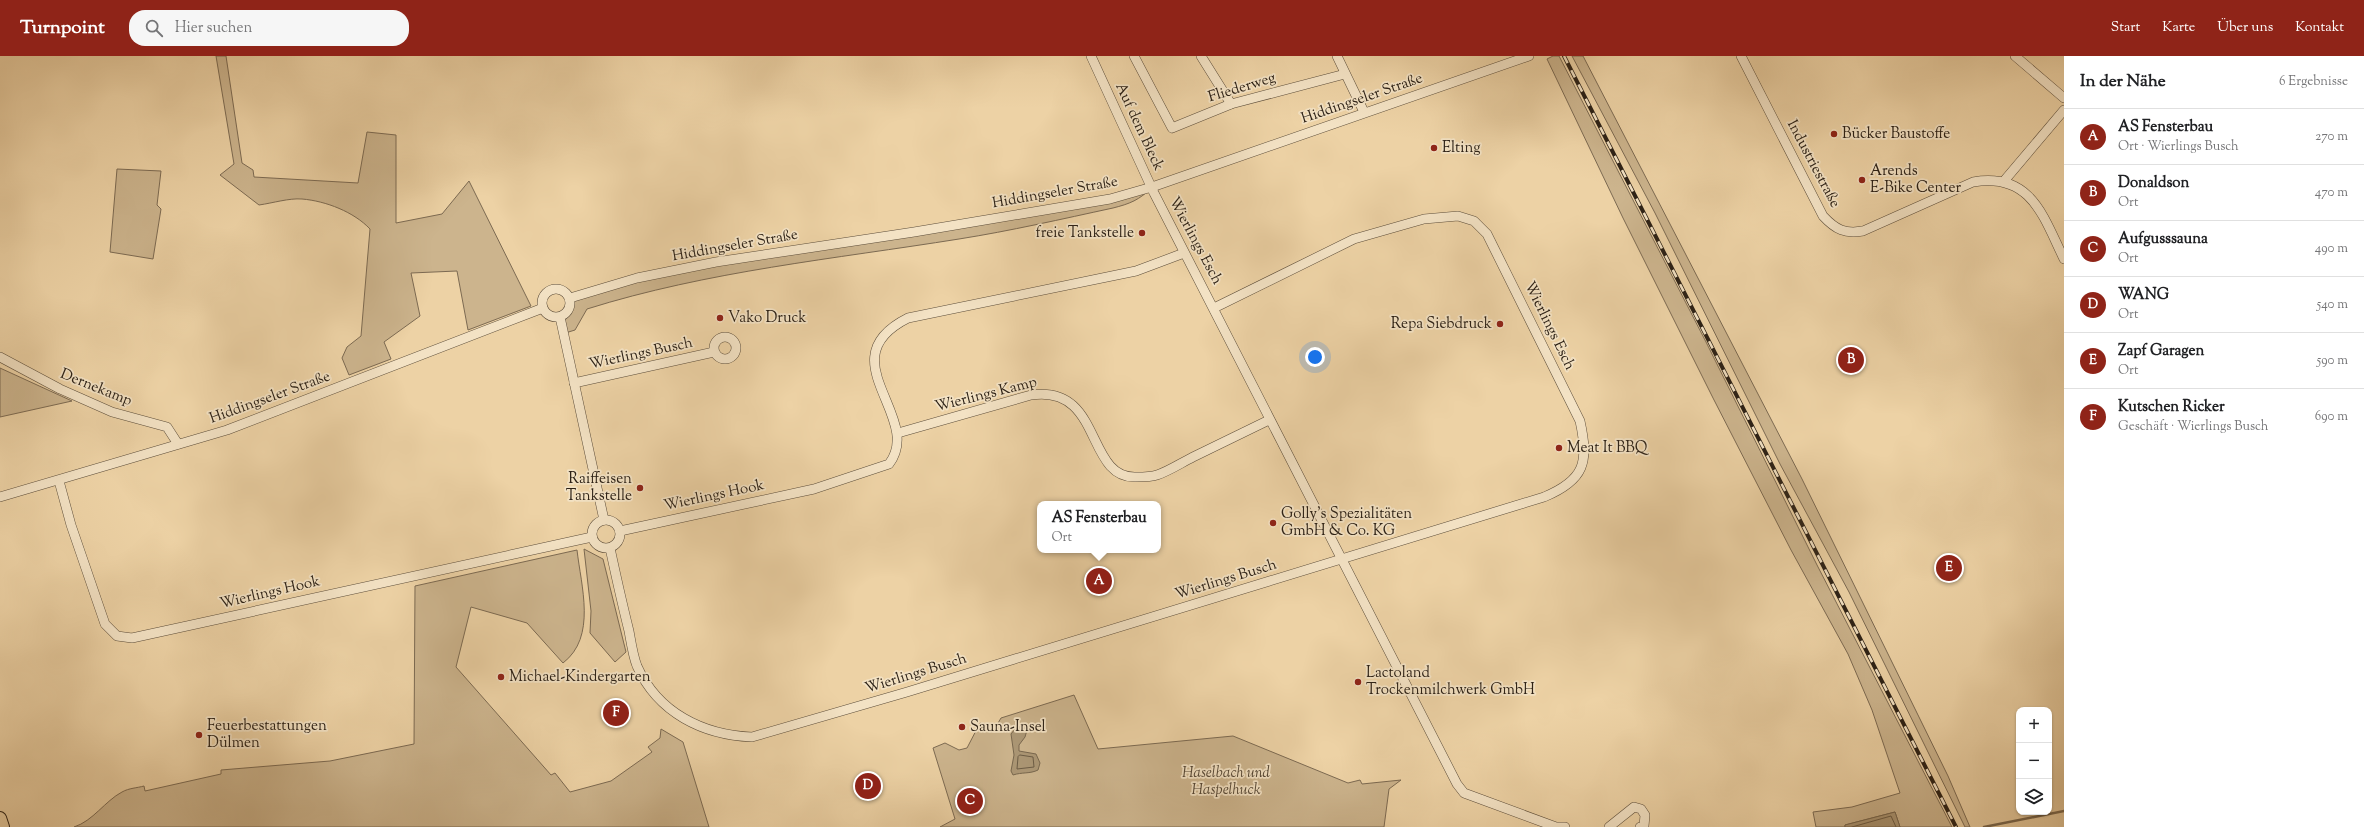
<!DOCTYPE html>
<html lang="de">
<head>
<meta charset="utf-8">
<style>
  body { margin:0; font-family:"Sorts Mill Goudy",serif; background:#f6f6f6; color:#202124 }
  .controls { position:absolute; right:12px; bottom:12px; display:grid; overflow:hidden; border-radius:8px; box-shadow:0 1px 3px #0004 }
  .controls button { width:36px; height:36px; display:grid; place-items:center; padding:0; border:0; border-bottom:1px solid #e0e0e0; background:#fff; color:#202124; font:20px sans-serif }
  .you { position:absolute; left:1315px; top:301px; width:14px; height:14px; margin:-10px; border:3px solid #fff; border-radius:50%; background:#1a73e8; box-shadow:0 0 0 6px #1a73e833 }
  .badge { display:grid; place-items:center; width:26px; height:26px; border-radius:50%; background:#8f2418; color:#fff; font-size:13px; font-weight:700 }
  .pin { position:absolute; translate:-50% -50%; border:2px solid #fff; box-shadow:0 1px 4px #0006 }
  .popup { position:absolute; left:1037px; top:445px; width:124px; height:52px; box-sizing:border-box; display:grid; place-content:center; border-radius:8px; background:#fff; filter:drop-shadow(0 1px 3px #0005); font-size:13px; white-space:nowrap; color:#757577 }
  .popup b { font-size:15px; color:#202124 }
  .popup::after { content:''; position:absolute; left:50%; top:100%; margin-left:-8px; border:8px solid transparent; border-top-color:#fff }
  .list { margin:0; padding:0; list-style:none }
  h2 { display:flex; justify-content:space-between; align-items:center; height:52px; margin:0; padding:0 16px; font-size:17px }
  h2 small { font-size:13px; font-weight:400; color:#757577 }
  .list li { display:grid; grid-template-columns:26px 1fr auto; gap:12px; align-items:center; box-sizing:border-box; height:56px; padding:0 16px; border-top:1px solid #e0e0e0 }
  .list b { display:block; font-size:15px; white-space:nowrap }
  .list p { margin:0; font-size:13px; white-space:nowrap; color:#757577 }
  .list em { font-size:13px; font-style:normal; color:#757577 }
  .icon { flex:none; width:22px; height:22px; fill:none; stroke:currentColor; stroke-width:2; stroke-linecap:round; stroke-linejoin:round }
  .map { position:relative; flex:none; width:2064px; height:771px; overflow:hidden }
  header { display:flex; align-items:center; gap:24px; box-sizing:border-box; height:56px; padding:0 20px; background:#8f2418; color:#fff }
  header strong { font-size:19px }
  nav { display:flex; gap:22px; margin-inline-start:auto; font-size:14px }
  .search { width:280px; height:36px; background:#f6f6f6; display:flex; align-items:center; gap:10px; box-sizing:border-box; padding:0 14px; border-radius:16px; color:#757577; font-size:15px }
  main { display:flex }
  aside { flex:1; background:#fff }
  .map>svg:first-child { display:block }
  .green { fill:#ccb48d; stroke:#7c6a52 }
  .water { fill:#ab9674; stroke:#78674e }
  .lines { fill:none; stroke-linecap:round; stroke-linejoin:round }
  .shore { stroke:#6c5c45; stroke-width:1 }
  .stream { stroke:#78674e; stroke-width:2.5 }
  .minor-casing { stroke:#5c4d3a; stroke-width:10 }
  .major-casing { stroke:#2c2116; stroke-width:14 }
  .minor { stroke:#f3e2c4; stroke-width:9 }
  .major { stroke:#edd2a5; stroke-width:12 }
  .rail-casing { stroke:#2c2116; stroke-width:4 }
  .rail { stroke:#f3e2c4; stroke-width:2.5; stroke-dasharray:8; stroke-linecap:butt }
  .poi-dot { fill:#8f2418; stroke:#f3e2c4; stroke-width:1.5 }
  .labels { text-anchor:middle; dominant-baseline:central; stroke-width:3.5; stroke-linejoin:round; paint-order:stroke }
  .street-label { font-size:15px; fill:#2c2116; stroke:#f3e2c4 }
  .poi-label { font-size:15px; fill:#2c2116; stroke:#f3e2c4; text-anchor:start }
  .park-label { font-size:15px; font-style:italic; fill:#544634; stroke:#f3e2c4 }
</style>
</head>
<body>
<header>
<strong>Turnpoint</strong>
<div class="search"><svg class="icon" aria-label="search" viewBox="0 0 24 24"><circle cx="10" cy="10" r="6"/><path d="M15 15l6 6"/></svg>Hier suchen</div>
<nav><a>Start</a><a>Karte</a><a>Über uns</a><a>Kontakt</a></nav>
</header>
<main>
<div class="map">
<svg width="2064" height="771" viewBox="0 0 2064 771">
  <rect width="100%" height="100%" fill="#edd2a5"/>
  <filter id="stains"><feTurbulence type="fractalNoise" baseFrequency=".005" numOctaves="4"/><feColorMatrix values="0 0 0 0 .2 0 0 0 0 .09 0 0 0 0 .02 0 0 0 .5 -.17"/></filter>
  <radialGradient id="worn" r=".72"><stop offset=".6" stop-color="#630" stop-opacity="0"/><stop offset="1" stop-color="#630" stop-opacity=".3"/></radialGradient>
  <g class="green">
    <path d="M216,0h10l16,107 11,7 1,7 104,6 9,-51 29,3v88l46,-9 27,-33 62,125 -63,24 -11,-59 -46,2 9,43 -36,26 7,17 -42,16 -7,-17 5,-11 14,-11 9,-107c-16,-17 -44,-28 -68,-30 -13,-1 -29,4 -43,6l-39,-30 14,-11z"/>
    <polygon points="1553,0 1559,0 1706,286 1817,509 1952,771 1900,771 1895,756 1845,769 1845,771 1816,771 1813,756 1852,751 1900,737 1872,654 1848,598 1791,494 1713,342 1623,162 1547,3"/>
    <polygon points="1572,0 1583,0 1802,423 1948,720 1970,771 1965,771 1849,536 1780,408 1655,157"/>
    <polygon points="117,113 161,115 157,149 161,153 153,203 110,196"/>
    <path d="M1152,131c-12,13 -23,17 -39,21 -51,11 -103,23 -154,31 -125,20 -251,32 -372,70l-12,21 -13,4 -2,-17 9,-7 1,-12 146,-36 198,-30z"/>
    <polygon points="0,312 72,345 0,361"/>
    <polygon points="584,493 603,503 626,596 615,606 590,577 591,555"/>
    <path d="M577,494c4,36 20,87 -14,113l-36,-40 -56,-16 -15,60 95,108 4,-2 15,19 41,-11 41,-29 -4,-5 12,-9 1,-9 22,13 26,85h-635c19,-6 31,-26 48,-35 7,-4 15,-4 22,-6l1,5 76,-17v-4l109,-9 84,-17 1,-158z"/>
    <polygon points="1074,639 1098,693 1233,680 1348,727 1360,724 1362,728 1401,724 1389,733 1384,771 940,771 955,763 933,692 945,687 959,694 967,692 980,667 994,674 1001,662"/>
  </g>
  <g class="water">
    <path d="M1023,667l4,7 -2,7 -6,8v6l17,3 4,9 -2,7c-8,4 -16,2 -25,5l-2,-4 3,-16 -3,-21 7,-9z"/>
    <polygon points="1895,756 1900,771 1845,771 1845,769"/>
  </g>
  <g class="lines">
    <g class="shore">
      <polygon points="1020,699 1033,701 1034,711 1017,713 1018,701"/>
      <polyline points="1852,771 1891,760 1896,771"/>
    </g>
    <polyline class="stream" points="1984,771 2064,755"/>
    <g class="minor-casing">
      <g id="minor">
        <polyline points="1091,0 1154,137 1457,728 1464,737 1556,771 1565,771"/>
        <polyline points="1134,0 1172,72 1231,48 1345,18"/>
        <polyline points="1201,0 1231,48"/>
        <polyline points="1337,0 1364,56"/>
        <path d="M1741,0l82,160c13,14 22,18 40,15l110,-49c58,-10 70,34 91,77"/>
        <polyline points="2015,0 2064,42"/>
        <polyline points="2004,125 2064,54"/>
        <circle cx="556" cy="247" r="14"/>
        <polyline points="570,242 637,222 716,206 914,176 1110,143 1152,131 1529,0"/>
        <polyline points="560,261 604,464"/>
        <circle cx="725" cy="292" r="11"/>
        <polyline points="0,301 60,333 112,356 167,371 178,388"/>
        <polyline points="574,327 714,296"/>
        <path d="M898,377l133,-38c72,-11 54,84 105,82 6,0 15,0 21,-2 12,-4 24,-12 36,-18 25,-12 51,-25 76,-37"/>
        <polyline points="59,425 71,469 105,568 117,580 132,582 592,481"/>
        <polyline points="0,441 227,374 543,252"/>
        <circle cx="606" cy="478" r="14"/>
        <path d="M620,475l194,-42 75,-25c36,-47 -63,-105 19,-146l228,-47 48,-18"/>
        <path d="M610,492c6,28 12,55 19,83 2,11 4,25 8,35 21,47 66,69 115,71l155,-45 637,-195c41,-17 45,-35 36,-76l-93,-187 -13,-13 -16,-5 -34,3 -70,20 -140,69"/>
        <polyline points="1609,771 1634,751 1641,753 1645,759 1644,770 1640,771"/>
      </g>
    </g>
    <g class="major-casing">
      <polyline id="major" points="0,762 3,771"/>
    </g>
    <use href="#minor" class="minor"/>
    <use href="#major" class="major"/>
    <g class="rail-casing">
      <polyline id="rail" points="1564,0 1956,771"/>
    </g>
    <use href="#rail" class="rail"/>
  </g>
  <g class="poi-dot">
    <circle cx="1834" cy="78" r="4"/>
    <circle cx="1434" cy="92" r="4"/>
    <circle cx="1862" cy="124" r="4"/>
    <circle cx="1142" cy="177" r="4"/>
    <circle cx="720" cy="262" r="4"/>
    <circle cx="1500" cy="268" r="4"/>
    <circle cx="1559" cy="392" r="4"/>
    <circle cx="640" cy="432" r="4"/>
    <circle cx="1273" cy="467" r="4"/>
    <circle cx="501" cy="621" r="4"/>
    <circle cx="1358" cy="626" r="4"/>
    <circle cx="962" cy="671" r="4"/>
    <circle cx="199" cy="679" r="4"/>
  </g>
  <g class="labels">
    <g class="street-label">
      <text transform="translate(1242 32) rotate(-17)">Fliederweg</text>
      <text transform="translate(1362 43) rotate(-19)">Hiddingseler Straße</text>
      <text transform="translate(1139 71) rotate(65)">Auf dem Bleck</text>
      <text transform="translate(1813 108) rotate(62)">Industriestraße</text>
      <text transform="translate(1055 137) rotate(-10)">Hiddingseler Straße</text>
      <text transform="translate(1195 185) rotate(62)">Wierlings Esch</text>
      <text transform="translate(735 190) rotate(-10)">Hiddingseler Straße</text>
      <text transform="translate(1549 270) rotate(64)">Wierlings Esch</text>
      <text transform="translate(641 298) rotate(-12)">Wierlings Busch</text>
      <text transform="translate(96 332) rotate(22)">Dernekamp</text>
      <text transform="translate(986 339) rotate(-14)">Wierlings Kamp</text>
      <text transform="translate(270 342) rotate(-20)">Hiddingseler Straße</text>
      <text transform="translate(714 440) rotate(-12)">Wierlings Hook</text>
      <text transform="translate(1226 524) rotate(-17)">Wierlings Busch</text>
      <text transform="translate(270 537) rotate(-13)">Wierlings Hook</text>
      <text transform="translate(916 618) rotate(-17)">Wierlings Busch</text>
    </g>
    <g class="poi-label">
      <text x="1842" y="78">Bücker Baustoffe</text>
      <text x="1442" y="92">Elting</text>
      <text x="1870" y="115">Arends<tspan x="1870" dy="17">E-Bike Center</tspan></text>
      <text x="1134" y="177" text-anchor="end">freie Tankstelle</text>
      <text x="728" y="262">Vako Druck</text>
      <text x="1492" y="268" text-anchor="end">Repa Siebdruck</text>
      <text x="1567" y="392">Meat It BBQ</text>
      <text x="632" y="423" text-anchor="end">Raiffeisen<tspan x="632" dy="17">Tankstelle</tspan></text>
      <text x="1281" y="458">Golly's Spezialitäten<tspan x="1281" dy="17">GmbH &amp; Co. KG</tspan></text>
      <text x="1366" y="617">Lactoland<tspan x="1366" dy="17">Trockenmilchwerk GmbH</tspan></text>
      <text x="509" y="621">Michael-Kindergarten</text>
      <text x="207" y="670">Feuerbestattungen<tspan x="207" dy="17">Dülmen</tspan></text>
      <text x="970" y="671">Sauna-Insel</text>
    </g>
    <g class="park-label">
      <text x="1226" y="717">Haselbach und<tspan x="1226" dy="17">Haspelhuck</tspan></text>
    </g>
  </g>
  <rect width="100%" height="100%" filter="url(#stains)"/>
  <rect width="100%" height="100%" fill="url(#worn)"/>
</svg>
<div class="controls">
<button>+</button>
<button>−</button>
<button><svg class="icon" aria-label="layers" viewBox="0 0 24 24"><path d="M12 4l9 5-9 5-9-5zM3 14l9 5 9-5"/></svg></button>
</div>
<div class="you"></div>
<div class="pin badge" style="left:1099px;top:525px">A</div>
<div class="popup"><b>AS Fensterbau</b>Ort</div>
<div class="pin badge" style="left:1851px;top:304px">B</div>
<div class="pin badge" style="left:970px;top:745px">C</div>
<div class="pin badge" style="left:868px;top:730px">D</div>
<div class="pin badge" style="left:1949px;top:512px">E</div>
<div class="pin badge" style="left:616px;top:657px">F</div>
</div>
<aside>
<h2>In der Nähe<small>6 Ergebnisse</small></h2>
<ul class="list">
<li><span class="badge">A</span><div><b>AS Fensterbau</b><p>Ort · Wierlings Busch</p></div><em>270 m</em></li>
<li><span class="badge">B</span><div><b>Donaldson</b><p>Ort</p></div><em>470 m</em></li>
<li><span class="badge">C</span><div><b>Aufgusssauna</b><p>Ort</p></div><em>490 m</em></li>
<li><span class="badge">D</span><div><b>WANG</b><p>Ort</p></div><em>540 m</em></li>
<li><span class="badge">E</span><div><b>Zapf Garagen</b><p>Ort</p></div><em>590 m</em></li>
<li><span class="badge">F</span><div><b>Kutschen Ricker</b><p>Geschäft · Wierlings Busch</p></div><em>690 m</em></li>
</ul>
</aside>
</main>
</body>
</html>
